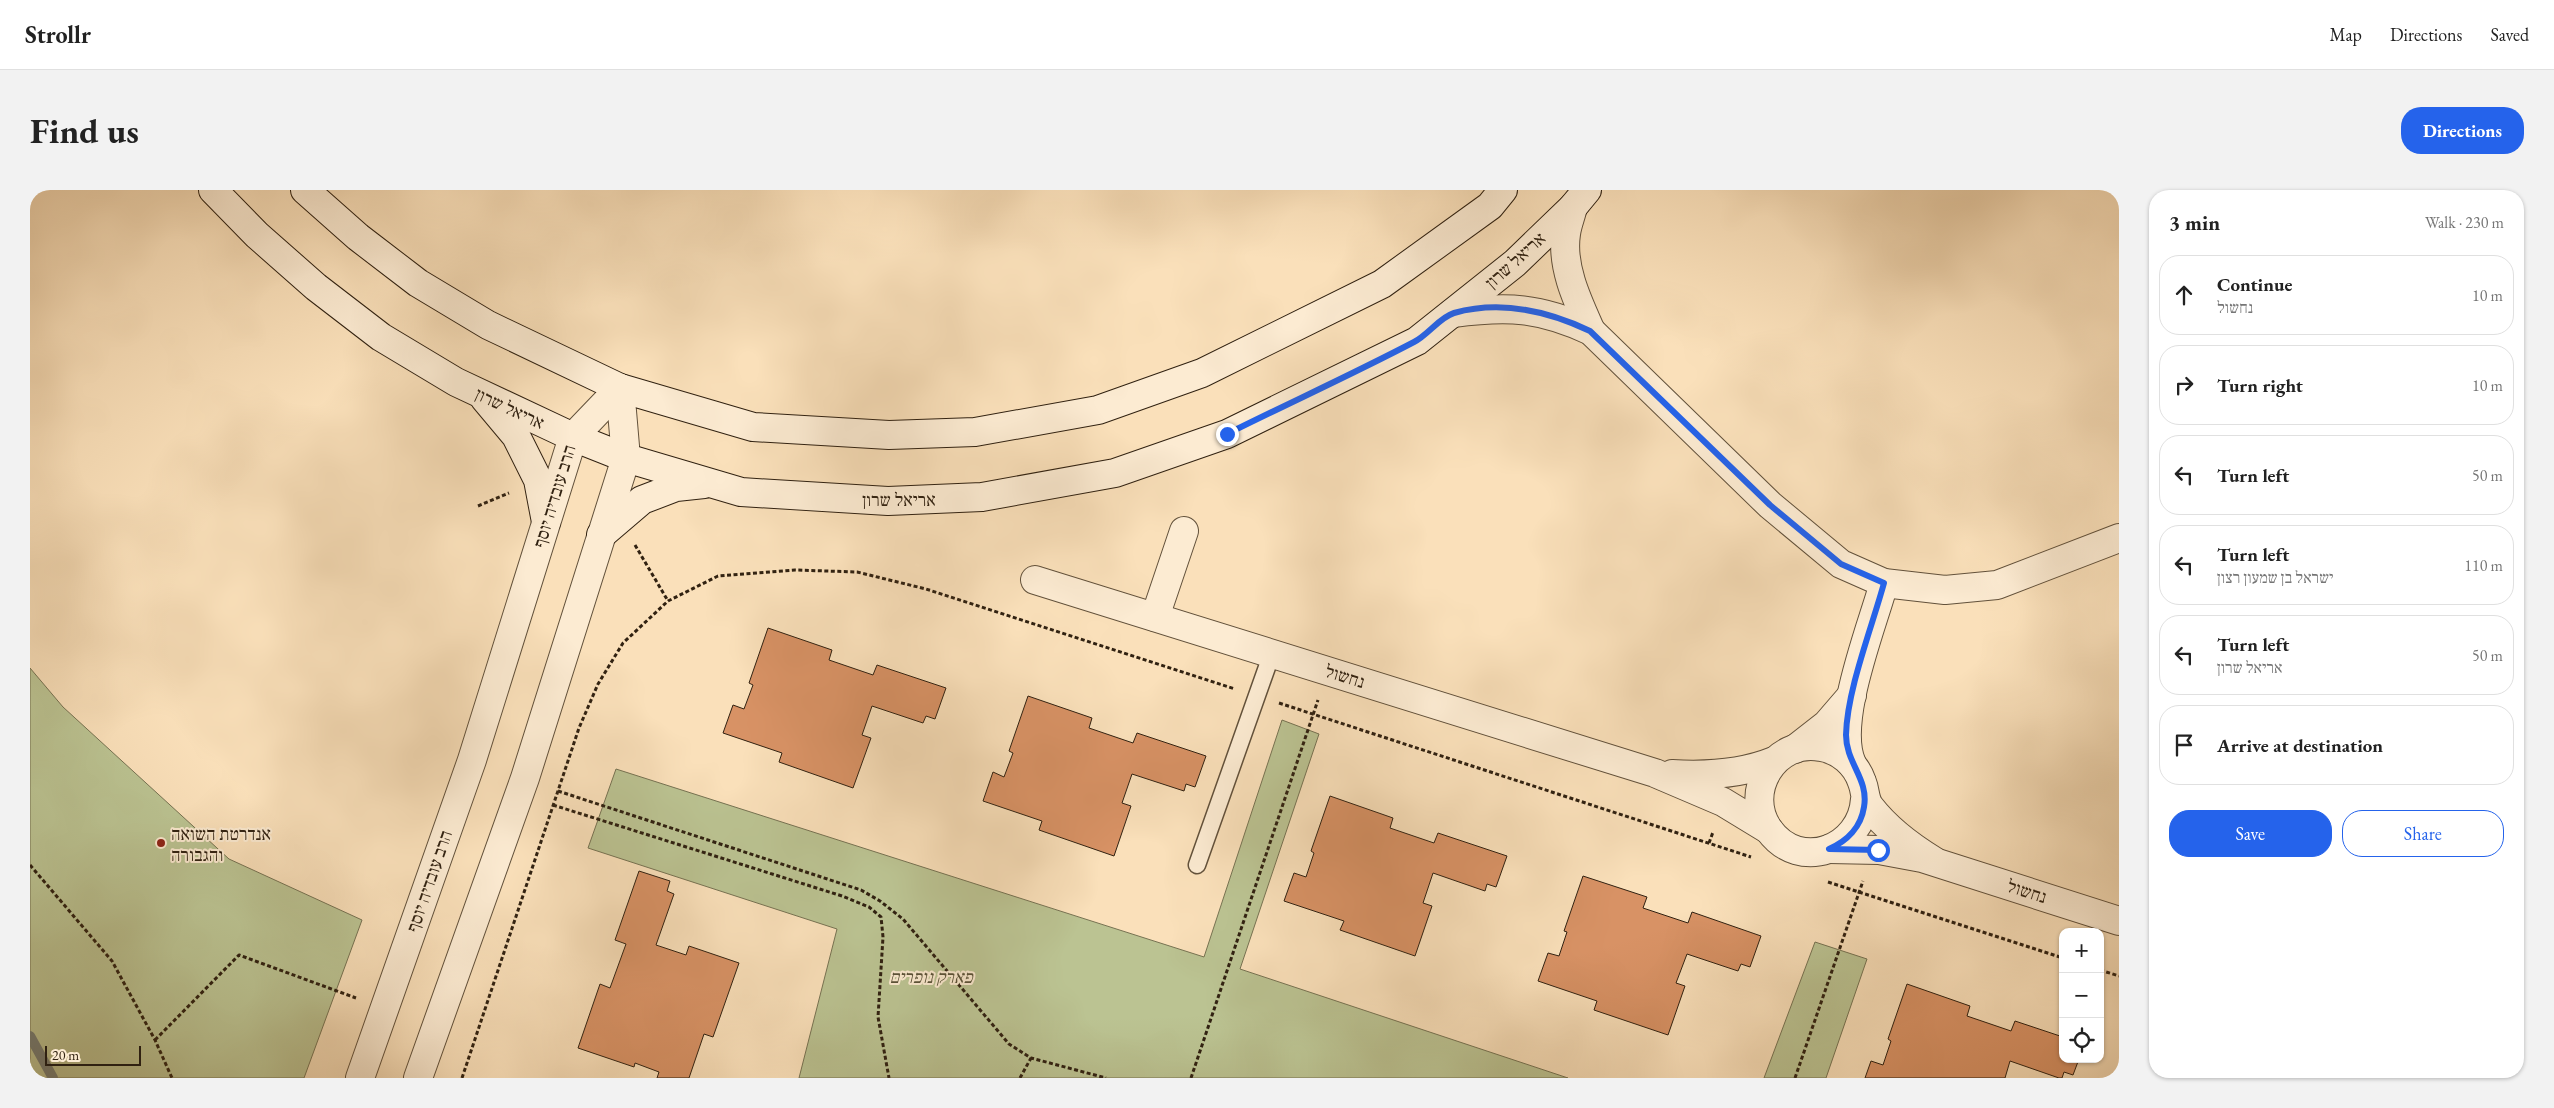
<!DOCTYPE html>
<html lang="en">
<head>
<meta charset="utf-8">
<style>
  body { margin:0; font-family:"EB Garamond","Frank Ruhl Libre",serif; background:#f2f2f2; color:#222 }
  .controls { position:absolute; right:15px; bottom:15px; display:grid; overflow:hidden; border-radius:10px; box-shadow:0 1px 4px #0004 }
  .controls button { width:45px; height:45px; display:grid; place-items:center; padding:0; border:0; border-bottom:1px solid #e0e0e0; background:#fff; color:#222; font:25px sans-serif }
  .scale { position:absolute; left:15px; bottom:12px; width:96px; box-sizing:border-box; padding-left:5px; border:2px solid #302111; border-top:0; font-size:14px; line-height:18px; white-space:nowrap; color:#302111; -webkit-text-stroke:4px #fcebd2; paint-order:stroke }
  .stop { position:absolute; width:15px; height:15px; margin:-11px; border:4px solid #2563eb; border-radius:50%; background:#fff }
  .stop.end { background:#2563eb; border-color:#fff; box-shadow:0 1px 5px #0008 }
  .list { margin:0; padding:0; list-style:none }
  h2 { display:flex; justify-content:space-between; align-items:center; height:65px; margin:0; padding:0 20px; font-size:21px }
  h2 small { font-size:16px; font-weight:400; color:#767676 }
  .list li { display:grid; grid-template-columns:32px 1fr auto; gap:15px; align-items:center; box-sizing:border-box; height:80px; margin:0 10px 10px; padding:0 10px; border:1px solid #e0e0e0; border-radius:20px }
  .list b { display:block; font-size:19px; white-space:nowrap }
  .list p { margin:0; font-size:16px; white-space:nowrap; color:#767676 }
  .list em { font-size:16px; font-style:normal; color:#767676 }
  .actions { display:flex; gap:10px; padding:15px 20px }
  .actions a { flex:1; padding:11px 0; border:1px solid #2563eb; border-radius:20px; text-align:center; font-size:18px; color:#2563eb }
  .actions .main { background:#2563eb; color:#fff }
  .icon { flex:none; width:28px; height:28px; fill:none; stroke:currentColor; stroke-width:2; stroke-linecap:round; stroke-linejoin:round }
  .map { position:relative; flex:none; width:2089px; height:888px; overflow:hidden; border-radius:20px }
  header { display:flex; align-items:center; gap:30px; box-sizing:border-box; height:70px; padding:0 25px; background:#fff; border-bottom:1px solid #e0e0e0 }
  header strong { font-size:24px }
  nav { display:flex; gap:28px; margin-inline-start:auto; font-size:18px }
  .intro { display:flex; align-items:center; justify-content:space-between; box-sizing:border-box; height:120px; padding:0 30px }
  h1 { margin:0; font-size:35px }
  .button { padding:12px 22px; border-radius:20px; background:#2563eb; color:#fff; font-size:18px; font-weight:700 }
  main { display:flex; gap:30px; padding:0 30px }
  aside { flex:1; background:#fff; border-radius:20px; box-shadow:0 1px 4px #0004 }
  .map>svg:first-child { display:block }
  .green { fill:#bbc392; stroke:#767252 }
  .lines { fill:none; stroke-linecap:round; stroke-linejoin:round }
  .stream { stroke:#747d75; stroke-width:10 }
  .building { fill:#d89265; stroke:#302111 }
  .service-casing { stroke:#62513b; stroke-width:19 }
  .minor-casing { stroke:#62513b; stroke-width:30 }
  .tertiary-casing { stroke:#62513b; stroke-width:30 }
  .secondary-casing { stroke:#302111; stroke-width:30 }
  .path { stroke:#302111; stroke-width:3; stroke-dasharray:4 2.5; stroke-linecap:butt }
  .service { stroke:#fcebd2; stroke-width:16 }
  .minor { stroke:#fcebd2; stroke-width:28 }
  .tertiary { stroke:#fcebd2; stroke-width:28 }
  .secondary { stroke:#fcebd2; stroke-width:28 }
  .route { stroke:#2563eb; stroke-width:6 }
  .poi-dot { fill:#8f2418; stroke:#fcebd2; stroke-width:2 }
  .labels { text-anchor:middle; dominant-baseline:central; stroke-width:4; stroke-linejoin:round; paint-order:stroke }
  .street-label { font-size:18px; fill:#302111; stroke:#fcebd2 }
  .poi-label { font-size:18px; fill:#302111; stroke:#fcebd2; text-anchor:start }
  .park-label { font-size:18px; font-style:italic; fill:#5a5238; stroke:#fcebd2 }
</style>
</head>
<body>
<header>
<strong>Strollr</strong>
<nav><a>Map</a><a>Directions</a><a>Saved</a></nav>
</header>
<div class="intro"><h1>Find us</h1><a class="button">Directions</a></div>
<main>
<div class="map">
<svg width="2089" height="888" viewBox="0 0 2089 888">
  <rect width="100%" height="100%" fill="#fae0ba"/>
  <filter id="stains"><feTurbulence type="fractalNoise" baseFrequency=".004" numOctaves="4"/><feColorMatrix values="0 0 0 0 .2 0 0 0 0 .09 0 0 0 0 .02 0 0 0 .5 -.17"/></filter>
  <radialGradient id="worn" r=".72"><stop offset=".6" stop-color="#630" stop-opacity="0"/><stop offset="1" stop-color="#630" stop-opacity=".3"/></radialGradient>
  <g class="green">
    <polygon points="0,478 33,517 199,669 332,730 274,888 0,888"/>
    <polygon points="1252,530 1289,544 1210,779 1538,888 769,888 807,739 558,658 586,579 1174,767"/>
    <polygon points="1785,752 1837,769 1796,888 1734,888"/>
  </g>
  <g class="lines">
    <polyline class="stream" points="0,846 23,888"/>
  </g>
  <g class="building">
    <polygon points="738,438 802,460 799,470 843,485 847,475 916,498 905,529 896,526 893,533 842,516 832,545 841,548 823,598 749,572 752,563 693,543 703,515 714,519 723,495 719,493"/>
    <polygon points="998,506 1062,528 1059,538 1103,553 1107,543 1176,566 1165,597 1156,594 1154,601 1102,584 1092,613 1101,616 1084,666 1009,640 1012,631 953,611 963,582 974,587 983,563 979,561"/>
    <polygon points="1300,606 1363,628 1360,638 1404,653 1408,643 1477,666 1466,697 1457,694 1455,701 1403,683 1393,713 1402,716 1385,766 1310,740 1314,731 1254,711 1264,683 1276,687 1284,663 1281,661"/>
    <polygon points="609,681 640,691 637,701 644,704 626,755 656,765 659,756 709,773 683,847 674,844 659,888 627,888 629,882 605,873 604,877 548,858 570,794 580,798 596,754 585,750"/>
    <polygon points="1553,686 1617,707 1613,718 1658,733 1662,722 1731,746 1720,777 1711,774 1708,781 1657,764 1646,793 1655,796 1638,845 1564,820 1567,811 1508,791 1518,763 1529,766 1537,742 1534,741"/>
    <polygon points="1877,794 1940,816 1937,826 1981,841 1985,831 2033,847 2033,869 2049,869 2043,885 2034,882 2032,888 2029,888 1980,871 1975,888 1835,888 1841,871 1853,875 1861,851 1858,849"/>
  </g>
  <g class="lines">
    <g class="service-casing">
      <polyline id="service" points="1167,675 1242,463"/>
    </g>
    <g class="minor-casing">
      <g id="minor">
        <path d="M1543,17c-2,9 -6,18 -7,27 -5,33 12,68 25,97"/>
        <path d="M1423,123c55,-7 86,-6 138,18l179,174 71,59 43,19 61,7 52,-5 122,-47"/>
        <polyline points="1005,390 1625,583 1693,612 1739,640"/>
        <polyline points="1125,427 1154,341"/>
        <polyline points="1765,559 1797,534 1822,505"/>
        <path d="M1822,574c-19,-42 20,-137 32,-181"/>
        <path d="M1642,584c34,2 70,0 102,-13"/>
        <path d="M1835,609c-3,50 -65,74 -96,31 -27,-38 6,-92 52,-83 19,3 35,17 41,35 4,10 2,17 8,25 17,22 41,40 64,54"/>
        <polyline points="1799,659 1849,660 1892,668 2089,731"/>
      </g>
    </g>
    <g class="tertiary-casing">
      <g id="tertiary">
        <polyline points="330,888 442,570 543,247 590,198"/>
        <polyline points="388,888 495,588 596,268 590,198"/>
      </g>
    </g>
    <g class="secondary-casing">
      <g id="secondary">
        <polyline points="183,0 227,45 286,97 351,147 426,192 543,247 596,268 711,302 858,311 952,307 1085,283 1197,244 1387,151 1485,73 1543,17 1557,0"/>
        <polyline points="275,0 328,47 388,93 458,135 590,198 723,237 859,245 945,242 1068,220 1172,183 1352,94 1460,16 1473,0"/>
        <polyline points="455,209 486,246 508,290 516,332"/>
        <polyline points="571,345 612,310 646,297 674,294"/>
      </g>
    </g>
    <g class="path">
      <polyline points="448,316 479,303"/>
      <polyline points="605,355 638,411"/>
      <polyline points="1249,513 1721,667"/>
      <polyline points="528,601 831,700 850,711 873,729 979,854 1001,868 1076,888"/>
      <polyline points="523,615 812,706 839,717 851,727 853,747 848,827 859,888"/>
      <polyline points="1679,653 1683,642"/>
      <polyline points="0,675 82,771 125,850 142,888"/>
      <polyline points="1798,692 2033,768"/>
      <polyline points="2070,780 2089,786"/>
      <polyline points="125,850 209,765 326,808"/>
      <polyline points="432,888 549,538 568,494 593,453 638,411 688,386 765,380 827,382 896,399 1205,499"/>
      <polyline points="990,888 1001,868"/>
      <polyline points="1161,888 1288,510"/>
      <polyline points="1765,888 1833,691"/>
    </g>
    <use href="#service" class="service"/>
    <use href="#minor" class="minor"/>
    <use href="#tertiary" class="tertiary"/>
    <use href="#secondary" class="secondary"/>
  </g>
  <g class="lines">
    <path class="route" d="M1197,244c62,-31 126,-60 187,-92 14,-7 26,-25 40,-29 47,-13 94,-2 136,18l180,174 71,59 43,19c-12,44 -37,107 -38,152 0,28 23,44 18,72 -3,20 -17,34 -35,42l49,1"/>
  </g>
  <circle class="poi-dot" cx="131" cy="653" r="5"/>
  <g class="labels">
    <g class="street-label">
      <text transform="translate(1485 70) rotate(-42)">אריאל שרון</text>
      <text transform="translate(480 218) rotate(25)">אריאל שרון</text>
      <text transform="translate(524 306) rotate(-73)">הרב עובדיה יוסף</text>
      <text x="869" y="309">אריאל שרון</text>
      <text transform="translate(1315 486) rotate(17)">נחשול</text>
      <text transform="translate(399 691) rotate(-71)">הרב עובדיה יוסף</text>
      <text transform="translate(1997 701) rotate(18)">נחשול</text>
    </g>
    <g class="poi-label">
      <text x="141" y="643">אנדרטת השואה<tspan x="141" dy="21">והגבורה</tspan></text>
    </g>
    <g class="park-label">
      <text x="901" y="786">פארק נופרים</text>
    </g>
  </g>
  <rect width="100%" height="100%" filter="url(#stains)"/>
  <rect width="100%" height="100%" fill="url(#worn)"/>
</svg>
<div class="controls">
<button>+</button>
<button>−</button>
<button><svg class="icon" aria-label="locate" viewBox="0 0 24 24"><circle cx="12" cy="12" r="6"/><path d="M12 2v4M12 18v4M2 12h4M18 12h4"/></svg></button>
</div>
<div class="scale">20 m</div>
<div class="stop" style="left:1848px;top:660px"></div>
<div class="stop end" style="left:1197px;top:244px"></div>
</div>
<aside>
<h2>3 min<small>Walk · 230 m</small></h2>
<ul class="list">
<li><svg class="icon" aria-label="ahead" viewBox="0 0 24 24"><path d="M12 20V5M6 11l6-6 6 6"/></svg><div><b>Continue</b><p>נחשול</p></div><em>10 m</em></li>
<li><svg class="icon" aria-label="right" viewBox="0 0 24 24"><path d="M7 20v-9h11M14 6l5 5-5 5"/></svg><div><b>Turn right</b></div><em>10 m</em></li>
<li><svg class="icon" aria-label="left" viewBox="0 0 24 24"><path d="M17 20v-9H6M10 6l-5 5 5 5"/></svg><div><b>Turn left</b></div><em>50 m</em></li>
<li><svg class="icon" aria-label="left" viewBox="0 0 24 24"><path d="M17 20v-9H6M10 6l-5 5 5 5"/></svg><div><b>Turn left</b><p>ישראל בן שמעון רצון</p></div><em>110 m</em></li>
<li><svg class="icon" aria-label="left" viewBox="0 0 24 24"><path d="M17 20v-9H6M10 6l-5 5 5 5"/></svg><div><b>Turn left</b><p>אריאל שרון</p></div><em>50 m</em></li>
<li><svg class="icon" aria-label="arrive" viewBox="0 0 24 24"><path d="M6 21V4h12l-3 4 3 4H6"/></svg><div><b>Arrive at destination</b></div></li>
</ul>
<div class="actions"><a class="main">Save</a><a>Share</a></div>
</aside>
</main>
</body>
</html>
